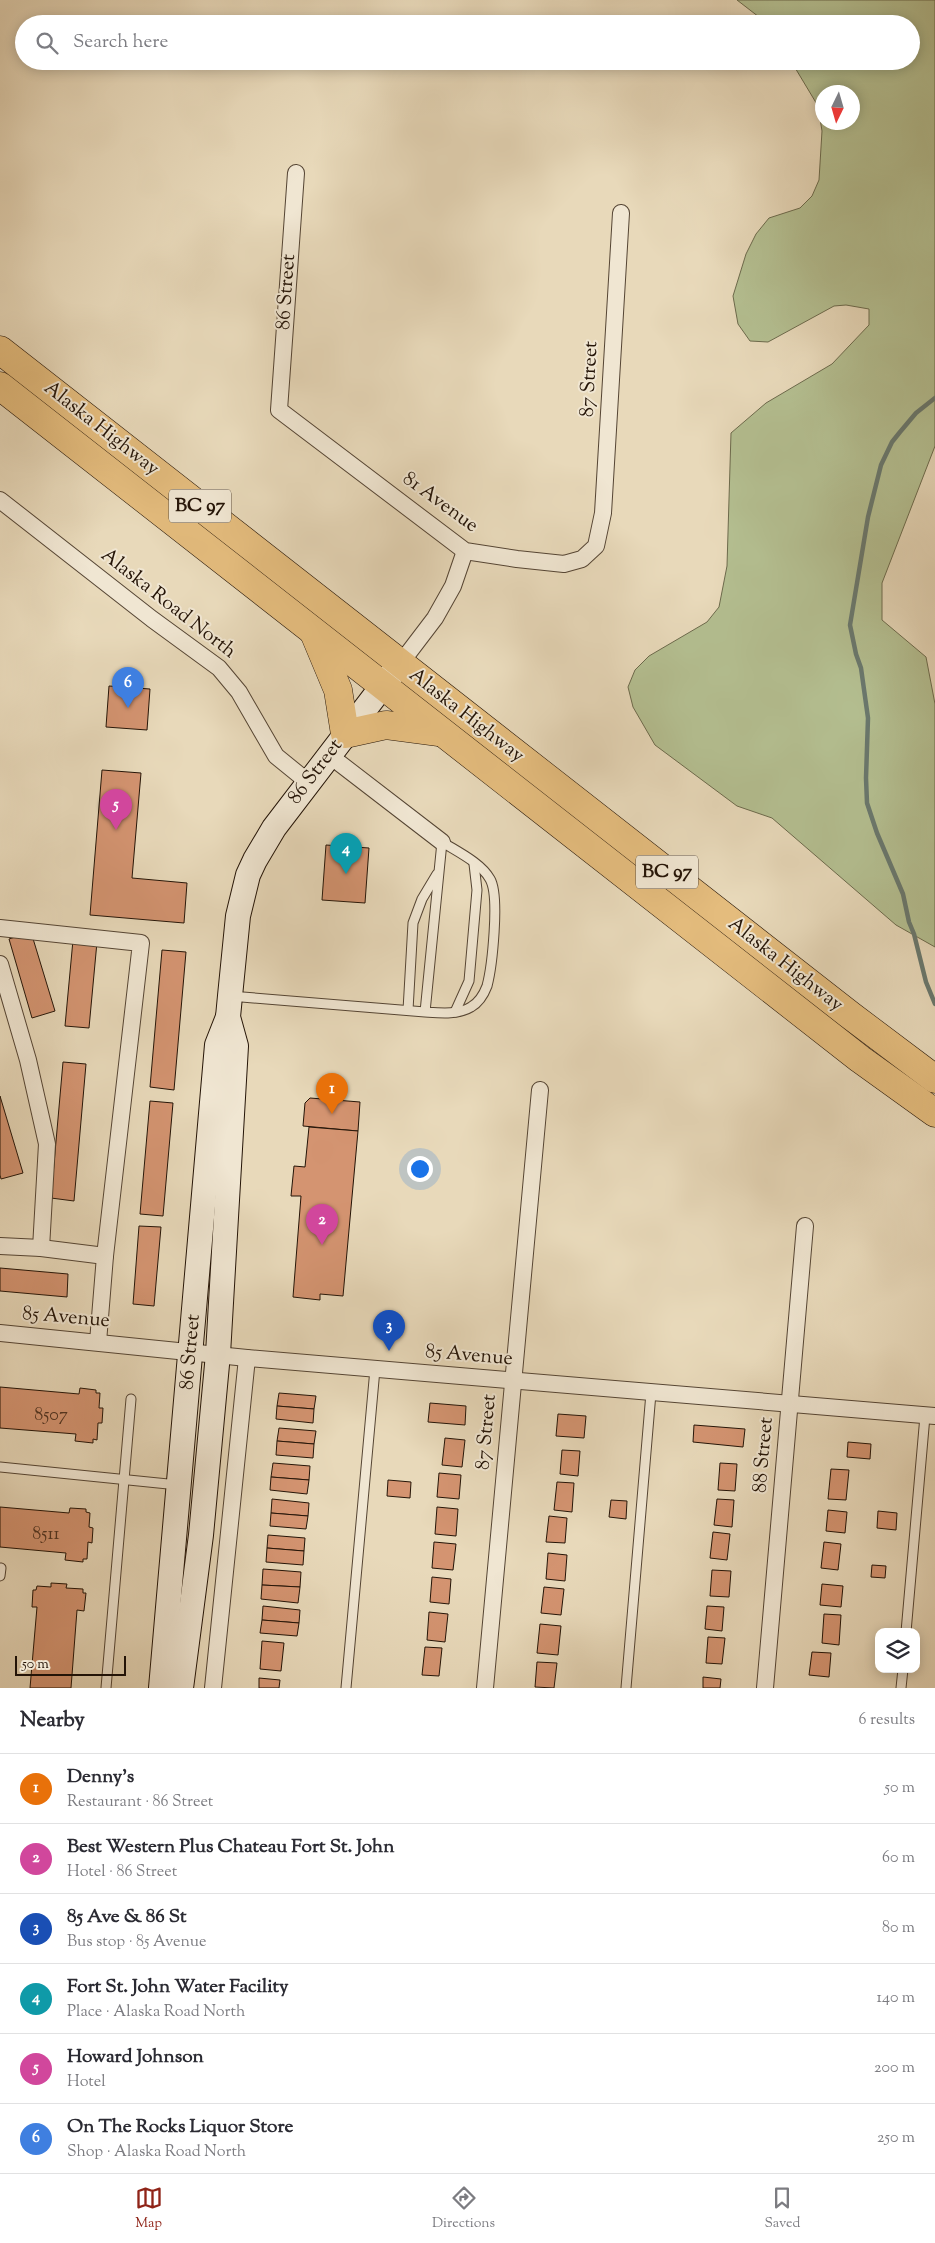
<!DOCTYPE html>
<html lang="en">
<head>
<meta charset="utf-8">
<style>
  body { margin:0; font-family:"Sorts Mill Goudy",serif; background:#f2f2f3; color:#2b2b33 }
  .controls { position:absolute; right:15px; bottom:15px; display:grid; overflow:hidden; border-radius:10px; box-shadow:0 2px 12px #0003 }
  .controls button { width:45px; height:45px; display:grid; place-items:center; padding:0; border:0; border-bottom:1px solid #e1e1e2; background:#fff; color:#2b2b33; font:25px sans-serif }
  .compass { position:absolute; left:815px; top:85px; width:45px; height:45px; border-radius:50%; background:#fff; box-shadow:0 2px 12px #0003; rotate:185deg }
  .scale { position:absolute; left:15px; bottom:12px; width:111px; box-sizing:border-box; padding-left:5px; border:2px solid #241407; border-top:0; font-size:14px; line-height:18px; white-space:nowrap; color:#241407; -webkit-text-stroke:4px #f0e6d2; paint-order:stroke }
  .you { position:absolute; left:419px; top:1168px; width:18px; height:18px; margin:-12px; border:4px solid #fff; border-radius:50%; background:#1a73e8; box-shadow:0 0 0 8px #1a73e833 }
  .badge { display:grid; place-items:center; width:32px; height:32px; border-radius:50%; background:#8f2418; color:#fff; font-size:16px; font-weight:700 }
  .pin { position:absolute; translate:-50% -41px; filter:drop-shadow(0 1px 2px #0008) }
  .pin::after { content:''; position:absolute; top:26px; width:18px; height:15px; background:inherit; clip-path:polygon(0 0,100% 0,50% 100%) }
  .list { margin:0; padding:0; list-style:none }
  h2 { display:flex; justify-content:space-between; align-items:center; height:65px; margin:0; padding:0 20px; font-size:21px }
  h2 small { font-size:16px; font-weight:400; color:#7c7c81 }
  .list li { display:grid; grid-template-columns:32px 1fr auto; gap:15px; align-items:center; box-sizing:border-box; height:70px; padding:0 20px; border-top:1px solid #e1e1e2 }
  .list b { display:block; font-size:19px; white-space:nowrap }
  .list p { margin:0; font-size:16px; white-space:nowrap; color:#7c7c81 }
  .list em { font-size:16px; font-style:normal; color:#7c7c81 }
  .icon { flex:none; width:28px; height:28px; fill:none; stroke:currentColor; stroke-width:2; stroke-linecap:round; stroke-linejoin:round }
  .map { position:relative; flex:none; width:935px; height:1688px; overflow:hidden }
  .search { position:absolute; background:#fff; box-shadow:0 2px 12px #0003; left:15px; right:15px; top:15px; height:55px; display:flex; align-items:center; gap:12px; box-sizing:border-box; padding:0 18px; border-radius:28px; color:#7c7c81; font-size:19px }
  .sheet { height:485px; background:#fff }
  nav { display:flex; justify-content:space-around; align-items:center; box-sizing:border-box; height:70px; border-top:1px solid #e1e1e2; background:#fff; font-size:14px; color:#7c7c81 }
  nav a { display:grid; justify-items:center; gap:2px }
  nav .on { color:#8f2418 }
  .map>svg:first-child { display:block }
  .green { fill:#b4bf91; stroke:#6c6a4c; fill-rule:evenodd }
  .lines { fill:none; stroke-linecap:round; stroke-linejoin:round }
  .stream { stroke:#69786e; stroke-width:4.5 }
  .building { fill:#d49471; stroke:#241407 }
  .service-casing { stroke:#554534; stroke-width:11 }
  .minor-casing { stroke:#554534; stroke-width:18 }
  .secondary-casing { stroke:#241407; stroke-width:26 }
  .trunk-casing { stroke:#241407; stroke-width:29 }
  .service { stroke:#f0e6d2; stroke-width:9 }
  .minor { stroke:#f0e6d2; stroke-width:16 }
  .secondary { stroke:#f0e6d2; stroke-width:24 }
  .trunk { stroke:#e4bc7d; stroke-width:28 }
  .labels { text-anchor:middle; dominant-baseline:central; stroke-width:4; stroke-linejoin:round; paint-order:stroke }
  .number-label { font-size:18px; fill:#503422 }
  .shield { fill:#f0e6d2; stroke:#615344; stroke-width:1 }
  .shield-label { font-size:19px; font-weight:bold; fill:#241407 }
  .street-label { font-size:20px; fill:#241407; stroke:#f0e6d2 }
</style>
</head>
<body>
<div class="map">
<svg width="935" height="1688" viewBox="0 0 935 1688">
  <rect width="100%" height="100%" fill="#e8d9ba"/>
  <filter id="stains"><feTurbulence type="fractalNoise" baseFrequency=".004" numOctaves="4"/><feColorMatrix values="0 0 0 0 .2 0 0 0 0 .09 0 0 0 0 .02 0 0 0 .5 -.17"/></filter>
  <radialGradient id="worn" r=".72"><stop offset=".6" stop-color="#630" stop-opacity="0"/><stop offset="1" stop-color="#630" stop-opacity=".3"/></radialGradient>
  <path class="green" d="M737,0h198v446l-53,137v37l44,37 9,47v243l-39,-22 -124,-107 -35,-12 -82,-61 -22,-38 -5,-20 7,-17 14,-14 58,-34 12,-15 8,-41 4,-133 35,-30 66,-39 37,-39v-16l-23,-4 -12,1 -66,36 -18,-1 -12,-17 -5,-28 13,-42 10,-20 13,-16 31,-10 12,-12 7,-16 3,-49 -4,-25 -27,-45h120v-37h-143zM822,92h30v30h-30z"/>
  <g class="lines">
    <polyline class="stream" points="935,398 916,413 900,432 892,442 881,465 868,517 850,625 856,654 861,668 868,718 866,778 867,803 877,833 903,894 909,922 914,934 926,982 935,1004"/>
  </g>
  <g class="building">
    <polygon points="109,686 150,689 147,730 106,727"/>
    <polygon points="102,770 141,773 132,878 187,883 184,923 90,915"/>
    <polygon points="326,845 369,848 365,903 322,900"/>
    <polygon points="31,932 55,1011 32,1018 9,939"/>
    <polygon points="73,940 97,942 89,1028 65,1026"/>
    <polygon points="162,950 186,952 174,1090 150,1087"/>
    <polygon points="63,1062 86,1064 74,1201 51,1198"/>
    <polygon points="0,1096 23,1173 1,1179 0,1175"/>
    <polygon points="310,1098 360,1102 358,1131 303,1126 305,1103"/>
    <polygon points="150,1101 173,1103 163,1216 140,1214"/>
    <polygon points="309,1127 358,1131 343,1296 320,1294 320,1300 293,1297 301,1196 291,1196 294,1166 305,1167"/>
    <polygon points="139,1226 161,1227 154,1306 133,1304"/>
    <polygon points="0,1268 68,1274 67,1297 0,1291"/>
    <polygon points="0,1387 79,1394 80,1388 96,1390 96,1393 100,1393 99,1408 103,1408 102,1423 98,1423 97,1440 93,1439 93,1443 75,1441 76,1434 0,1428"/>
    <polygon points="279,1393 316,1396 314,1409 277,1406"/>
    <polygon points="430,1403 466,1406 465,1425 428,1422"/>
    <polygon points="277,1406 314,1409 313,1423 276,1419"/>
    <polygon points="558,1414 586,1416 584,1438 556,1436"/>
    <polygon points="694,1425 745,1429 743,1447 693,1442"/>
    <polygon points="279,1428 316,1431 314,1444 277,1441"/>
    <polygon points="445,1438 465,1440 462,1467 442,1465"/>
    <polygon points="277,1441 314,1444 313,1458 276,1455"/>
    <polygon points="848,1442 871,1444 870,1459 847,1457"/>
    <polygon points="562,1450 580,1451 578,1476 560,1474"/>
    <polygon points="273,1463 310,1466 309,1480 271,1477"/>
    <polygon points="720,1463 737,1464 735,1491 718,1490"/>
    <polygon points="831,1469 849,1470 846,1500 828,1499"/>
    <polygon points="439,1473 461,1475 459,1499 437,1497"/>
    <polygon points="271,1477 309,1480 307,1494 270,1490"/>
    <polygon points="388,1480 411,1482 410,1498 387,1496"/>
    <polygon points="557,1482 574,1483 572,1512 554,1510"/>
    <polygon points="272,1499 309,1503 308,1516 271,1513"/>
    <polygon points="717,1499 734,1500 732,1527 714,1525"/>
    <polygon points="611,1500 627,1501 626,1519 609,1517"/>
    <polygon points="0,1507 69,1513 70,1508 86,1509 86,1512 90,1513 89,1527 93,1528 92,1543 88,1542 87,1559 83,1559 83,1562 65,1560 66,1553 0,1547"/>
    <polygon points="437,1507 458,1509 456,1536 435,1534"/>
    <polygon points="828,1510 847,1512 845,1533 826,1531"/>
    <polygon points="878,1511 897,1513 896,1530 877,1528"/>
    <polygon points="271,1513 308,1516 306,1529 270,1526"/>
    <polygon points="549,1516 567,1518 565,1543 546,1542"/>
    <polygon points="713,1532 730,1534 727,1560 710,1558"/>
    <polygon points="268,1535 305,1538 304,1551 267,1548"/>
    <polygon points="434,1542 456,1544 453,1570 432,1568"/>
    <polygon points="824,1542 841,1544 838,1570 821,1568"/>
    <polygon points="267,1548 304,1551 303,1565 266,1562"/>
    <polygon points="548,1553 567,1555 565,1581 546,1579"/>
    <polygon points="872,1565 886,1566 885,1578 871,1577"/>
    <polygon points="263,1569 301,1572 300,1587 262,1585"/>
    <polygon points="712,1570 731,1571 729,1597 710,1596"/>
    <polygon points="432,1577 451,1579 449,1604 430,1602"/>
    <polygon points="51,1583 67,1584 66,1588 83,1589 83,1593 86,1593 84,1611 77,1610 71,1688 30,1688 37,1607 32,1607 33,1590 36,1590 37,1586 51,1587"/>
    <polygon points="822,1584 843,1586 841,1607 820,1605"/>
    <polygon points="262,1585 300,1587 298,1603 261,1599"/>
    <polygon points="544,1587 564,1589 561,1615 541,1613"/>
    <polygon points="263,1606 300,1610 299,1623 262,1620"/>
    <polygon points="707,1606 724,1607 722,1631 705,1629"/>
    <polygon points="429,1612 448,1614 445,1642 427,1640"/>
    <polygon points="824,1614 841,1615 839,1645 822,1643"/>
    <polygon points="262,1620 299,1623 297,1636 260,1633"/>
    <polygon points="540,1624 561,1626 558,1655 537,1653"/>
    <polygon points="708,1637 725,1638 722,1664 706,1663"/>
    <polygon points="262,1641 284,1643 281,1671 260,1669"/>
    <polygon points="425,1647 442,1648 439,1676 422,1675"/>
    <polygon points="812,1652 831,1653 829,1677 809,1675"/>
    <polygon points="537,1662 557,1663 554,1688 535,1687"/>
    <polygon points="703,1677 721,1679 720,1688 703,1688"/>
    <polygon points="259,1678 280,1680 279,1688 259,1688"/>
  </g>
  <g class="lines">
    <g class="service-casing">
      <g id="service">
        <path d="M230,996l195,16 17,-170c16,10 39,21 48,37 10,17 2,88 -3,107 -3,8 -9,17 -16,21 -13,8 -31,6 -46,5"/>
        <polyline points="408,1010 413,923 422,899 437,874"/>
        <polyline points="455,1012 469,981 477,890 474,864"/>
        <polyline points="0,1467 178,1485"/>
        <polyline points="0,1576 1,1568"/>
        <polyline points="906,1632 925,1416"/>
        <polyline points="106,1688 131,1399"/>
        <polyline points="346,1688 375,1369"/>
        <polyline points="626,1688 651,1393"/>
        <polyline points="901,1688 903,1669"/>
      </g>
    </g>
    <g class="minor-casing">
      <g id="minor">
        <polyline points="296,173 279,410 465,551 517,559 564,564 582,559 596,546 603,513 621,213"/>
        <polyline points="0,500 152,619 219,668 239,692 276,756 308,782"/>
        <polyline points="400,664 435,618 453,586 465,551"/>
        <polyline points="329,755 442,842"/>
        <polyline points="0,928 141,943 105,1256 98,1342"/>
        <polyline points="0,964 28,1060 47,1144 41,1248"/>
        <polyline points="0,1246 41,1248 105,1256"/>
        <polyline points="0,1333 247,1358 935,1416"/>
        <polyline points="213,1688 247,1358"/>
        <polyline points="485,1688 540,1090"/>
        <polyline points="765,1688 805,1226"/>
      </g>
    </g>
    <g class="secondary-casing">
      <g id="secondary">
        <polyline points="161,1688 217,1045 228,1017"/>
        <polyline points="181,1688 201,1535 218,1354 236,1046 228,1017 230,996 238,916 248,875 255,860 274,828 394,671"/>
      </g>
    </g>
    <g class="trunk-casing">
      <g id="trunk">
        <polyline points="0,350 850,1015 935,1079"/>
        <polyline points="0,386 860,1059 935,1113"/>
        <polyline points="315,635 338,690 345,734 386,725 439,732"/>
      </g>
    </g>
    <use href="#service" class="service"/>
    <use href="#minor" class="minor"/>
    <use href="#secondary" class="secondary"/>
    <use href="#trunk" class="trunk"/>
  </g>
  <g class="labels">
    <g class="number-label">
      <text x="51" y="1416">8507</text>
      <text x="46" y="1535">8511</text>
    </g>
    <g class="shield">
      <rect x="169" y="489.5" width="62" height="33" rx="4"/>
      <rect x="636" y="855.5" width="62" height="33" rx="4"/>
    </g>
    <g class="shield-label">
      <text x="200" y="506">BC 97</text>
      <text x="667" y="872">BC 97</text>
    </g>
    <g class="street-label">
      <text transform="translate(287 292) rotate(-86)">86 Street</text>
      <text transform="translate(590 379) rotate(-87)">87 Street</text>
      <text transform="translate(101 429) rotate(38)">Alaska Highway</text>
      <text transform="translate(440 503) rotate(36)">81 Avenue</text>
      <text transform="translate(168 604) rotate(38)">Alaska Road North</text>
      <text transform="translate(466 716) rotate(38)">Alaska Highway</text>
      <text transform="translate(316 772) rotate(-53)">86 Street</text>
      <text transform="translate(785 965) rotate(38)">Alaska Highway</text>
      <text transform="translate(66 1318) rotate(5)">85 Avenue</text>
      <text transform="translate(191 1352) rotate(-85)">86 Street</text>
      <text transform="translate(469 1356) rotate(5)">85 Avenue</text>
      <text transform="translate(487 1432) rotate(-85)">87 Street</text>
      <text transform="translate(764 1455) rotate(-85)">88 Street</text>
    </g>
  </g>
  <rect width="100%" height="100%" filter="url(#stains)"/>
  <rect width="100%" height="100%" fill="url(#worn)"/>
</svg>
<div class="controls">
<button><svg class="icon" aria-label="layers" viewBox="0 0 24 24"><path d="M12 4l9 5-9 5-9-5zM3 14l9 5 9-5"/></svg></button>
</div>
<svg class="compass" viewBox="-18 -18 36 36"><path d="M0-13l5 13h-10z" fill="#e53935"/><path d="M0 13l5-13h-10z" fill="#7c7c81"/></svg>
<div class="scale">50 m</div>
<div class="you"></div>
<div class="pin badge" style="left:332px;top:1114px;background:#e8710a">1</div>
<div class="pin badge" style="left:322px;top:1245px;background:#d1479c">2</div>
<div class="pin badge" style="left:389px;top:1351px;background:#1a4fb4">3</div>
<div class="pin badge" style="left:346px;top:874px;background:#0f9aa8">4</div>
<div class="pin badge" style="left:116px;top:830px;background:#d1479c">5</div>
<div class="pin badge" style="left:128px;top:708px;background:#3f7fe0">6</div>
<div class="search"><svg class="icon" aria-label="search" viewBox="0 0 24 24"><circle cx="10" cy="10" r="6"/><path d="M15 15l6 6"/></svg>Search here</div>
</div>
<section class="sheet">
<h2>Nearby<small>6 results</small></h2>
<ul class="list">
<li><span class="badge" style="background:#e8710a">1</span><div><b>Denny's</b><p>Restaurant · 86 Street</p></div><em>50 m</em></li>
<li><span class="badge" style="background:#d1479c">2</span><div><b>Best Western Plus Chateau Fort St. John</b><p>Hotel · 86 Street</p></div><em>60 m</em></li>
<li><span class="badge" style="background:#1a4fb4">3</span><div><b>85 Ave &amp; 86 St</b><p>Bus stop · 85 Avenue</p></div><em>80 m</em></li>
<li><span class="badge" style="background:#0f9aa8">4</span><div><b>Fort St. John Water Facility</b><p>Place · Alaska Road North</p></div><em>140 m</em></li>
<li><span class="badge" style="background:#d1479c">5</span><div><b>Howard Johnson</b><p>Hotel</p></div><em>200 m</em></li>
<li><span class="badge" style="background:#3f7fe0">6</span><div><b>On The Rocks Liquor Store</b><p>Shop · Alaska Road North</p></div><em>250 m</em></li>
</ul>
</section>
<nav>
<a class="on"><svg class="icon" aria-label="map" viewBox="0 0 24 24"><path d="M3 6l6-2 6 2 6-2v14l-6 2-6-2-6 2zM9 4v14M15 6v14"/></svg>Map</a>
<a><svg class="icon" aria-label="directions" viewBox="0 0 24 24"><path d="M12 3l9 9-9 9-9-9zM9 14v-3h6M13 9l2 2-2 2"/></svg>Directions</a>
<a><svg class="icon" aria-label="saved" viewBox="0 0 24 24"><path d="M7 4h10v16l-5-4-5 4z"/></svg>Saved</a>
</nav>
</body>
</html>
